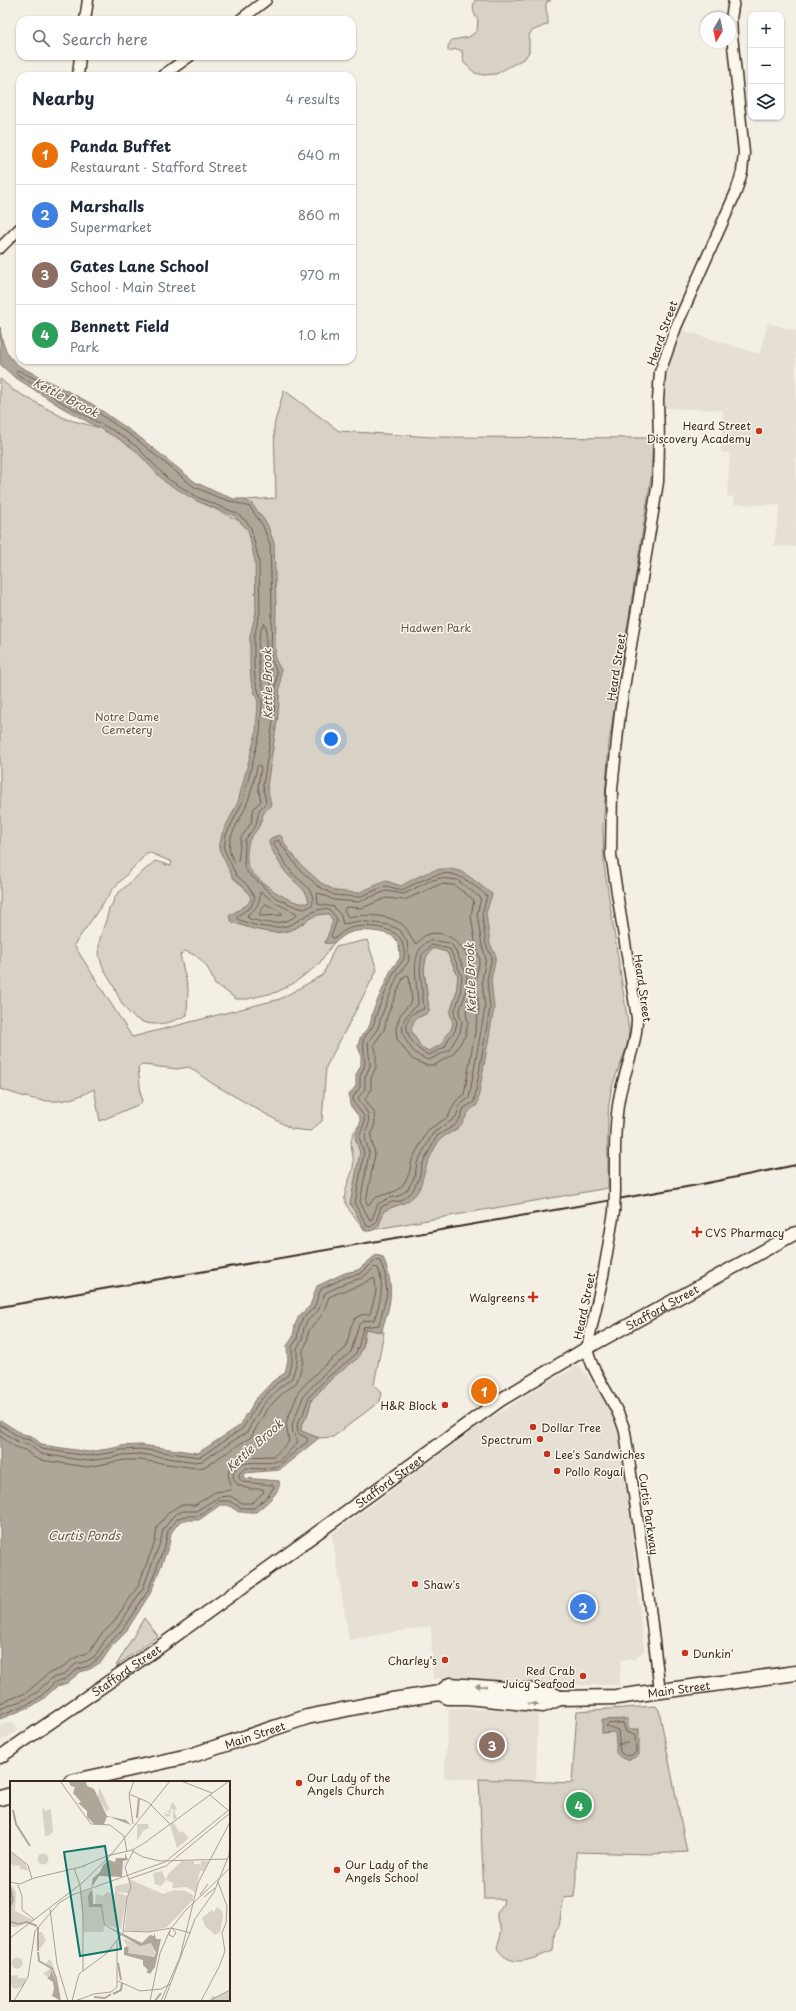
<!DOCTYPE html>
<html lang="en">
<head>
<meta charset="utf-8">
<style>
  body { margin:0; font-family:"Playpen Sans",sans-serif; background:#f2f2f3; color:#1f2937 }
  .controls { position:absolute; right:12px; top:12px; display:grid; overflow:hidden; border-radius:8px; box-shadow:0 1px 3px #0004 }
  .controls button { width:36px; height:36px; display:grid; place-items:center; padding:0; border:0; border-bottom:1px solid #e0e1e3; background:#fff; color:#1f2937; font:20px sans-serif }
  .compass { position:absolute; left:700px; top:12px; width:36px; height:36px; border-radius:50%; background:#fff; box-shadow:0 1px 3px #0004; rotate:189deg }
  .you { position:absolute; left:331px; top:739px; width:14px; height:14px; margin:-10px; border:3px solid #fff; border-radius:50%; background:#1a73e8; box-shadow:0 0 0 6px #1a73e833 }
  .badge { display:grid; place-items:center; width:26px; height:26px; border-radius:50%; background:#db2777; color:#fff; font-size:13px; font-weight:700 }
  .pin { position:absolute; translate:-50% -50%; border:2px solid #fff; box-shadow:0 1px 4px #0006 }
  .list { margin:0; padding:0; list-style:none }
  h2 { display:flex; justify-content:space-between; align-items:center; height:52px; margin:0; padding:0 16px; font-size:17px }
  h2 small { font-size:13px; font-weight:400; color:#747a83 }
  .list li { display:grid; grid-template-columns:26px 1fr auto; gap:12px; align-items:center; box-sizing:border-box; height:60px; padding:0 16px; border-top:1px solid #e0e1e3 }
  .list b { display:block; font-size:15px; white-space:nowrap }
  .list p { margin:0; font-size:13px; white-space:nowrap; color:#747a83 }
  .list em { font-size:13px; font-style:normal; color:#747a83 }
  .icon { flex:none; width:22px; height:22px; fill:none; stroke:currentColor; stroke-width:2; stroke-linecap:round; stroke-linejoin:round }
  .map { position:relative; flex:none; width:796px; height:2011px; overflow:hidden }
  .search { position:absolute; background:#fff; box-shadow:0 1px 3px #0004; left:16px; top:16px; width:340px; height:44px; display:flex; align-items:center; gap:10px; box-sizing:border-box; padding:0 14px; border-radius:12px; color:#747a83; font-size:15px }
  .panel { position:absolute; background:#fff; box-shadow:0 1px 3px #0004; left:16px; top:72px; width:340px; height:292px; border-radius:12px }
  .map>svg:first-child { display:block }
  .built { fill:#e5dfd4 }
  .green { fill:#d8d1c6; stroke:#8a7e72; fill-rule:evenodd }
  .water { fill:#afa69a; stroke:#817468; fill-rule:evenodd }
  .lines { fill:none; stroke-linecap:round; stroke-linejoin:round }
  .shore { stroke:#695c50; stroke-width:1 }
  .minor-casing { stroke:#3b2a1e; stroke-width:13 }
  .major-casing { stroke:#3b2a1e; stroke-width:15 }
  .highway-casing { stroke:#3b2a1e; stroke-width:17 }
  .minor { stroke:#fbf7ec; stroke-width:10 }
  .major { stroke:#fbf7ec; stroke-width:12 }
  .highway { stroke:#fbf7ec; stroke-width:14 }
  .rail { stroke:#3b2a1e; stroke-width:2 }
  .minor-bridge-casing { stroke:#3b2a1e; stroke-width:13; stroke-linecap:butt }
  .minor-bridge { stroke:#fbf7ec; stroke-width:10 }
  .oneway { fill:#9b9085 }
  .poi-dot { fill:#c8321e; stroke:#fbf7ec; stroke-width:1.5 }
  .labels { text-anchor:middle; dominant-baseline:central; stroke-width:3; stroke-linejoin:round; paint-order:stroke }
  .street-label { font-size:11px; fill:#3b2a1e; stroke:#fbf7ec }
  .poi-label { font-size:11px; fill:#3b2a1e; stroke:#fbf7ec; text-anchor:start }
  .park-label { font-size:11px; fill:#625448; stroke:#fbf7ec }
  .water-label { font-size:12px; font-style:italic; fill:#645549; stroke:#fbf7ec }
  .inset-river { fill:none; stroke:#afa69a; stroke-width:2 }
  .inset-road { fill:none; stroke:#a9a095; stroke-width:1 }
  .view { fill:#0f766e; fill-opacity:0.15; stroke:#0f766e; stroke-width:2 }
  .inset-edge { fill:none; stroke:#3b2a1e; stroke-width:2 }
</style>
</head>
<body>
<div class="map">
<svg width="796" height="2011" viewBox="0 0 796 2011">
  <rect width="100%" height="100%" fill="#f3efe4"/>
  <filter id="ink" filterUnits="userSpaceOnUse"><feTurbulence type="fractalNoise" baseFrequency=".025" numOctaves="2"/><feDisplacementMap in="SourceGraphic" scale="8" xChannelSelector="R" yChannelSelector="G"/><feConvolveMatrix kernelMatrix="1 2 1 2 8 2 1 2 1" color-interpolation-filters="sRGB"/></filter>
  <g filter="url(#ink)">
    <g class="built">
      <polygon points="768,323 796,331 796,547 774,546 780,505 733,504 734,497 727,496 730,453 721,452 723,410 665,408 665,375 682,330 759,354"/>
      <polygon points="579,1365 602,1396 618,1426 627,1485 644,1651 635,1659 621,1660 619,1685 522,1685 433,1678 431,1626 349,1640 332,1534 486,1421 540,1387"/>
      <polygon points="449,1708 538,1712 536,1782 444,1778"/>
      <polygon points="12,1722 18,1730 0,1742 0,1725"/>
    </g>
    <g class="green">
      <path d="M475,0h76l-5,3c-1,8 3,13 2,21l-16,7 -3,4v17l-4,6 -29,16 -12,1 -9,-2 -11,-10 -2,-12 -5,-2 -9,2v-5l4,-6 17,-3 8,-6 1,-11c-5,-7 -6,-12 -3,-20z"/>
      <path d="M0,379l13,11 53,29 46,12 95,74 36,18 3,-23 30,-2 -2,-73 10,-35 55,41 93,6 221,1 -2,40 -42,265 -6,84 1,38 25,165c0,21 -13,40 -18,61 -6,29 -2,67 -3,97l-243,43c-6,-11 -17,-18 -20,-31 -2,-8 6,-23 8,-32 2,-11 -4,-21 -1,-31 2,-6 5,-10 10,-15l51,-101c5,-6 11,-5 16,-10l-5,-41 2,-13 7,-9 14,4 11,24 -1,13 5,-32 -50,-19 -52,-11 -15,7 -10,7 -17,24 -24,18 -17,9 -30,7h-11l-13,-10 -8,-4c-6,-17 -12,-28 -30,-34l-5,4 8,33 -1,27c-21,11 -46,15 -61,-6 -6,-7 -9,-16 -13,-24 -6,-10 -14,-22 -14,-34 -1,-16 8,-28 10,-43 5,-4 4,-10 8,-14 13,-11 25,-22 38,-33l16,5 1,-4 -24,-10 -35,37 -39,56 58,92 148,-38 43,-24 12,-28 32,-7 10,30 -51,97 -4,54 -12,10 -18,-2 -79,-45 -24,-17 -12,2 -34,-4 -5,2 4,36 -42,18 -6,-32c-36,20 -57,12 -94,0zM332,912c-6,3 -12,1 -18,3 -7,4 -11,9 -18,13 -18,10 -46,0 -64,-6z"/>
      <polygon points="365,1329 384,1332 374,1385 382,1393 380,1401 333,1437 319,1438 301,1431 301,1426 307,1416 312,1399 363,1346"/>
      <polygon points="144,1618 158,1636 116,1666"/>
      <path d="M656,1706l3,4 28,142 -36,2 -75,-2v28l-2,17 -10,1 -5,28 -4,5 -2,20c-19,7 -42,20 -56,-3l5,-18 -5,-12v-5l6,-9 1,-5h-20l-5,-120 93,4 5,-72z"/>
    </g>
    <g class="water">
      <path d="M0,327c2,18 6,28 19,39l73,38 46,32 57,46 23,11 16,6h9l9,5 15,20 7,19 2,65 -1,51 6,11 -3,45 -11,71 4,19c-10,9 -7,10 -12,21 -2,5 -8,10 -10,15 -2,6 -3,20 -1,25 5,13 48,44 61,36 -2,-12 -10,-16 -18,-24 -9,-8 -15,-22 -21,-32l-1,-4 2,-4 8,-3 3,2 3,8 17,21 19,17 15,8 22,2 28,-12 15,5c18,-10 37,-22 58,-15 9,3 24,17 33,23l-6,19 4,31 6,12 -5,24 3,28 -17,97c-14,9 -9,13 -19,23 -5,4 -11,6 -16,10 -5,3 -14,23 -16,29 -4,10 -4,21 -12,29 -9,9 -19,9 -30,15l-5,14 -7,6h-6l-16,-27 10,-51 -5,-16 5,-13v-6l-10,-13 -1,-10 7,-9v-11l5,-10v-11l-3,-7 2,-9 10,-13 3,-14 18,-41 9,-12c0,-7 -1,-16 -6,-21 -8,-6 -36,-9 -45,-4 -11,4 -10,12 -24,10l8,-22 -4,-7c-20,0 -19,7 -34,14 -19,10 -45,0 -63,-6l-3,-6 19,-12 3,-6 -7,-11 -11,-9 -14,-29 3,-15 16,-32 18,-69 2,-31 -7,-21 -1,-18v-27l6,-24 -1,-51 -7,-31 -14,-14 -37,-15 -32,-19 -30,-32 -16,-11 -58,-32 -48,-31 -13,-12zM433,948l14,4 11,24 -2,18 -6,19 3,10 -2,7 -6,6 -3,8 -13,7 -8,-4 -10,-17c5,-19 8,-9 18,-19l-5,-41 2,-13z"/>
      <path d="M376,1255l7,2c7,18 10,34 5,53 -2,8 -5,13 -6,22l-17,-3 -2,17 -5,12 -27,21 -19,20 -5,17 -6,10v5l18,7 -40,32 -35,3 -1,5 36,3c3,11 -15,24 -23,31h-17l-11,-7h-8l-21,15h-15l-5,2 -8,11 -2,12 -18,47 -26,41 -13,13 -11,16 -11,7 -10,3 -13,11 -10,3 -14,13 -11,7 -32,13v-299l22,14 10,2 10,9 47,7 25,-4 6,-2 21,-1 57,8 43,-28 4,-10 3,-1 6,-13 19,-20 12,-8 3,-13 -1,-14 6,-9 2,-12 4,-9 11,-10 7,-20 28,-13 13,-3z"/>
      <path d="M628,1719v10h11v26c-9,6 -16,6 -23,-2v-8l13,-2 -13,1 -1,-12 -13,1v-13z"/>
    </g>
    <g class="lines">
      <g class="shore">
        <path d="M18,370l72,37 46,32 57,47 24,11 33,10 13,19 7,18 2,64 -1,51 6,13 -3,43 -11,70 3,18 -7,7 -3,15 -11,15 -1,27 4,6 28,25 20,9 9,2 7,-4c5,-14 -11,-23 -19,-31 -7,-8 -13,-20 -19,-29v-3l4,-2 21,29 19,17 16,9 25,2 27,-11 16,4c40,-19 47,-27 85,6l-5,18 4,31 6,12 -5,23 3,28 -16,94 -10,6 -4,11 -5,6 -18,11 -15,29 -3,13 -7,14 -11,9 -9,1 -11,5 -5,15 -5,5 -4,-1 -12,-22 9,-51 -5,-16 5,-13v-8l-10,-13 -1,-6 7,-10v-11l5,-11 -2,-25 10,-14 4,-14 17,-40 10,-13c1,-8 -1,-20 -8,-25 -11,-8 -36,-10 -48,-5 -6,2 -9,8 -15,9l-2,-2 6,-16c-12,-28 -38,6 -55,7 -16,2 -30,-2 -45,-8v-3l14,-9 4,-10 -8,-12 -11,-10 -12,-26 2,-14 16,-32 18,-70 2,-31 -7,-22 -1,-17v-26l6,-25 -1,-51 -8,-33 -5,-7 -10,-8 -37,-15 -31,-19 -31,-32 -16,-12 -58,-32 -46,-29 -1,-2z"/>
        <path d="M264,624l2,2v34l6,13 -2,22 -2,2c-10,-10 -14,-64 -4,-73z"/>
        <path d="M259,765l2,2 -3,19 3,15 -7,7 -3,15 -10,15 -3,23 -2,2c-17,-18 3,-39 10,-57 5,-12 8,-26 11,-39z"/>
        <polygon points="441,878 457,880 481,898 477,914 482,946 486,958 482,980 485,1008 469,1098 460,1105 456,1117 451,1121 433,1133 417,1163 415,1176 408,1189 399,1196 389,1198 378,1204 372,1219 370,1220 360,1202 369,1153 365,1137 369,1123 368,1114 358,1098 365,1089 365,1077 370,1066 368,1042 378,1028 382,1014 398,975 409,961 407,942 400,930 389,925 360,921 343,924 341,916 334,907 318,904 317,894 319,893 334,900 359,902 386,891 404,894 427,882"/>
        <path d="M441,884l13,1 20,15 -3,16 5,31 4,12 -4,18 -3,-1c-2,-20 -19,-48 -44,-42 -6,1 -9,8 -14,10 -4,-5 -6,-13 -11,-18 -14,-12 -39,-12 -56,-9l-4,-7 2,-3 16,1 24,-10 18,2z"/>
        <path d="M260,893h3l11,9 22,11 1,2c-13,11 -34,9 -49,3l-1,-3c9,-6 13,-11 13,-22z"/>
        <polygon points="266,904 282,913 282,915 260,916 260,913"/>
        <path d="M430,940l19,3 4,3 14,29 -2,20 -6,18 3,9 -2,10 -11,18 -20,10c-8,-2 -14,-6 -18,-12 -14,-19 -10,-30 7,-43 0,-20 -11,-54 12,-65z"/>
        <path d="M432,945l18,4 12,27 -2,19 -6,18 3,9 -2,9 -6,7 -4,9 -16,8c-15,-5 -33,-30 -14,-43 3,-1 6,-2 9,-3l-4,-40 2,-14z"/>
        <polygon points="407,975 409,976 412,1001 400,1015 396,1029 397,1039 412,1059 425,1065 435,1065 453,1054 465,1036 468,1023 466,1013 474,980 476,982 479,1009 464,1095 456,1101 448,1117 428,1130 412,1160 409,1174 403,1185 396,1191 377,1197 368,1205 366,1201 375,1154 371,1137 375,1123 374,1112 365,1099 371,1090 371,1078 376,1067 376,1052 374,1044 384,1030 387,1016 403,978"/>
        <polyline points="0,1424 20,1438 31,1440 41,1449 89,1456 115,1452 121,1450 140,1449 200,1457 243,1428 258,1403 276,1384 288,1375 292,1361 292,1347 297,1339 299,1327 303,1318 314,1308 321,1289 346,1277 360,1274 376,1260 380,1261 385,1274 387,1293 379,1325 363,1327 359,1345 355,1355 328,1377 309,1397 303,1414 297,1424 298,1433 307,1438 308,1441 278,1466 264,1469 245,1468 239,1474 239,1478 242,1482 273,1485 274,1487 268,1496 254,1508 241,1508 229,1501 220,1501 198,1516 184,1516 177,1519 168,1531 165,1545 148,1591 122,1630 109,1644 98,1659 89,1666 78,1669 65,1679 55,1682 41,1696 31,1703 0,1715"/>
        <path d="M0,1430l18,12 10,2 13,10 47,7 28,-4 6,-2 18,-1 56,8 6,-1 45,-29 15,-26 17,-18 13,-10 5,-17v-13l5,-8 2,-12 3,-7 11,-10 7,-18 23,-11 14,-4 13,-11 3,1c7,19 2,34 -4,52l-10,1 -5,3 -8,28 -26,21 -21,22 -12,30 1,8 5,9c-6,6 -13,15 -21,19 -12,5 -40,-5 -44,13 0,5 2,8 5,11l11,4h14l1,3 -12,11h-10l-12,-7 -11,1 -23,14h-13l-9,4 -11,15 -3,13 -17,45 -25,39 -13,13 -10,16 -8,5 -11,3 -13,11 -11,3 -15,14 -9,6 -28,11"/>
        <path d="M0,1436l15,11 10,3 8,7 7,3 48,7 36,-7h16l56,8 8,-1 47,-30 16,-28 16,-16 14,-11 6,-20v-12l4,-8 2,-12 13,-15 7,-18c14,-7 32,-10 43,-19l3,1 1,13 -6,22 -9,1 -6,4 -4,7 -5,22 -25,20 -22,23 -13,32 3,19 -15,14 -30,1 -10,5 -6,11 3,17 -16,2 -20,13h-15l-11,7 -12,15 -2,15 -17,44 -25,37 -13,13 -10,15 -17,8 -13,10 -11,4 -23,20 -26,10"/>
        <path d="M623,1723l3,9 9,3 1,17c-5,5 -11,5 -16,0l-2,-22 -12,-4 2,-2z"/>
      </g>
      <g class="minor-casing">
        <g id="minor">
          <polyline points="85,20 88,0"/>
          <polyline points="240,20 266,0"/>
          <polyline points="78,76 80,56"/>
          <polyline points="162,76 190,56"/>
          <polyline points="0,248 20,228"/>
          <path d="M615,1191c0,-31 -1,-63 4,-92 5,-28 18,-53 18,-81l-26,-163 1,-66 8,-77 38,-230 1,-41 -1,-41 2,-28 16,-45 60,-135 6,-20 2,-19 -12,-118 -1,-16 3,-19"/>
          <path d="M614,1212l-11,64 -16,72c5,28 30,53 38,84l23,160 12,99"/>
        </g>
      </g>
      <g class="major-casing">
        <g id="major">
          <path id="s1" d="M0,1757l165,-114 337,-244 85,-51 209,-115"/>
        </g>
      </g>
      <g class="highway-casing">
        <g id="highway">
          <path id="s2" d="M440,1693l8,4h19l76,8 17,-7 56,-1 180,-24"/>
          <path id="s3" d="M71,1782l122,-27 114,-38 85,-17 48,-7 10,-8 97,7 13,6"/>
          <polyline points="0,1798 11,1795"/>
        </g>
      </g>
      <use href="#minor" class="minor"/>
      <use href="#major" class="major"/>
      <use href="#highway" class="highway"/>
      <polyline class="rail" points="0,1307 692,1186 796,1165"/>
      <g class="minor-bridge-casing">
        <polyline id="minor-bridge" points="614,1212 615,1191"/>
      </g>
      <use href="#minor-bridge" class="minor-bridge"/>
    </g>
    <defs><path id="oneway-solid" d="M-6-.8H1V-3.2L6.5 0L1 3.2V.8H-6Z"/></defs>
    <g class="oneway">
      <use href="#oneway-solid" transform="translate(481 1686) rotate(-173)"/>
      <use href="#oneway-solid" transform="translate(533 1704) rotate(6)"/>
    </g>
  </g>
  <g class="poi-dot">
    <circle cx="759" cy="431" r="4"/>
    <path d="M695 1226h4v4h4v4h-4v4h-4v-4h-4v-4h4z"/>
    <path d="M531 1291h4v4h4v4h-4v4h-4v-4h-4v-4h4z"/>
    <circle cx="445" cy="1405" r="4"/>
    <circle cx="533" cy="1427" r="4"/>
    <circle cx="540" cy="1439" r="4"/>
    <circle cx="547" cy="1454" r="4"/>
    <circle cx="557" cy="1471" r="4"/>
    <circle cx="415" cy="1584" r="4"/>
    <circle cx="685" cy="1653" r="4"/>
    <circle cx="445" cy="1660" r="4"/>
    <circle cx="583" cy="1676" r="4"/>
    <circle cx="299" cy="1783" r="4"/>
    <circle cx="337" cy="1870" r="4"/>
  </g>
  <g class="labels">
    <g class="street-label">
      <text transform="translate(662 333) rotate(-70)">Heard Street</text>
      <text transform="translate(616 667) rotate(-81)">Heard Street</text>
      <text transform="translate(643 988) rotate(82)">Heard Street</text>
      <text transform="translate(584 1306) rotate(-78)">Heard Street</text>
      <text stroke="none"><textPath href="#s1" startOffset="801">Stafford Street</textPath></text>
      <text stroke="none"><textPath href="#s1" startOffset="477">Stafford Street</textPath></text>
      <text transform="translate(649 1514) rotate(82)">Curtis Parkway</text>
      <text stroke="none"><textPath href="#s1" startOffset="153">Stafford Street</textPath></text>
      <text stroke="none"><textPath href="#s2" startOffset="242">Main Street</textPath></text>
      <text stroke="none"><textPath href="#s3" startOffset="190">Main Street</textPath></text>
    </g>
    <g class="poi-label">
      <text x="751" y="425" text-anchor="end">Heard Street<tspan x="751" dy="13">Discovery Academy</tspan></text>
      <text x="705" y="1232">CVS Pharmacy</text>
      <text x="525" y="1297" text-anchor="end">Walgreens</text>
      <text x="437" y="1405" text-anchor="end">H&amp;R Block</text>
      <text x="541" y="1427">Dollar Tree</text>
      <text x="532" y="1439" text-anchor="end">Spectrum</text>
      <text x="555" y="1454">Lee's Sandwiches</text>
      <text x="565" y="1471">Pollo Royal</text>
      <text x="423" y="1584">Shaw's</text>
      <text x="693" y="1653">Dunkin'</text>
      <text x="437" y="1660" text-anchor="end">Charley's</text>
      <text x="575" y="1670" text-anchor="end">Red Crab<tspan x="575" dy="13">Juicy Seafood</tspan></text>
      <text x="307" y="1777">Our Lady of the<tspan x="307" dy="13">Angels Church</tspan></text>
      <text x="345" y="1864">Our Lady of the<tspan x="345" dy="13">Angels School</tspan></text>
    </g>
    <g class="park-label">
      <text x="436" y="627">Hadwen Park</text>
      <text x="127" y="716">Notre Dame<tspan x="127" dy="13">Cemetery</tspan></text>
    </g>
    <g class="water-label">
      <text transform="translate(66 397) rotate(27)">Kettle Brook</text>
      <text transform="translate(267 684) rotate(-91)">Kettle Brook</text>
      <text transform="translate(470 978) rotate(-92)">Kettle Brook</text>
      <text transform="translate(254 1445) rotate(-42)">Kettle Brook</text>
      <text x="84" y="1535">Curtis Ponds</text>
    </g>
  </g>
  <g transform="translate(10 1781)">
    <rect width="220" height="220" fill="#f3efe4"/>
    <path d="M89,6l10,21 -2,4 -9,-14zM162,21l5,6 -3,3 3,7 -4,2v-11h-2l-1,7 -4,1 -2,-2h3l-5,-3 8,2 -4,-4 3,1zM32,26l3,4 6,-2 2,23 -3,3 -5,1zM163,41l7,11 2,-2 7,7 -12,10 -7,-23zM127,43h11l1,4 -5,2 -7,11zM0,71l15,11 4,8 -9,-2 -1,-4 -5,1 1,4 -4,-8 -1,3zM27.5 78a5.5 5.5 0 1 1 11 0a5.5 5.5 0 1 1-11 0ZM172,80h12v3h6v5l1,-8h8l-5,10h-4l-5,21 -9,-5 -14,1 1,-5 -7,-3 -5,6 -6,-2 -2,-11 9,-2 4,9 2,-6zM119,98l34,15 11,-4 12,1 7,4v5l-26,27 -18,5 -24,-2zM120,102l-2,10 -12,-1 11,4 -6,33 -16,-4 -2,7h-19l-4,-39 12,-4 2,10 -3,2 4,4 1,-11 7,2 4,-4 8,2v-8zM1,104l1,5 1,-4 3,7 -1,18 18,9 -16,7h-7zM207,126l5,4 1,6 -3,15 -5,3 -10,-9 -3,-8 10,-8 2,2zM29,151h3l4,8 -6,9 -4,-5 4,-6 -3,-2zM115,158l12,5 14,-1 5,12 -9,3 -19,-5 1,-5 -6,-8zM1.5 182a5.5 5.5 0 1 1 11 0a5.5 5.5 0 1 1-11 0ZM39,178l3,3 5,22 -5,-13 -3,6 -6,-3 7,-5 -4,-5zM8,194v3h8l-1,3 -1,5 -9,3 -3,-2 -2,-11zM220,209v11h-20l3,-6 2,2z" fill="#d8d1c6"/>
    <path d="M58,0h18l1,5 7,3 13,27 19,4 5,5 -21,-8h-3l-3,7h-10l-7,-7v-6l-9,-8 3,-1 -8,-9 2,-6 -4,-1zM115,72l3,7 -5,1 -1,16 -23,-1 -8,12 2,-10 7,-6 3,-7 6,-5 6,2 1,-4h9zM82,108l1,15h9l3,21 37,18 8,-8 4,1v-4l2,7h5l-6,28 -5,7 -4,-2 2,-2 -5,-5v-5l-19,-5v-7l3,-2 2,2 -1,5 26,4 2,-4 -5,-10 -11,3 -36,-21 -3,-18h-12l-1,-11zM41,186l2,1 4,10 4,23 -9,-5 2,-7 -1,-7 -6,-4 3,-2 1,-6 6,14z" fill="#afa69a"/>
    <path class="inset-river" d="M3,29l3,14 14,22M127,37l2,-20M0,105l3,14 -3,6M0,141l9,2 8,-2 10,4M28,146v24M28,171l1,9 14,8M108,182l3,17M103,213l8,-4 1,-7M84,216l11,1 6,-4M149,220h-4l6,-8"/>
    <path class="inset-road" d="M50,0l31,43 19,1 14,11 3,16M171,0l31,12M119,13l19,8 22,22M119,13l5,-13M119,14l4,29M200,14l20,17M124,69l-9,17 6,20 -4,11 -4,33 26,1 22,-4 20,5M0,70l18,14 4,14M122,70l11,6 17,4 68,-2M100,75l60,-75M73,85l29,-12M64,87l6,17 3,29v57M119,98l37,-13 64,-53M0,101l10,2 14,-6 51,-12M8,104l4,11v14l13,10M190,114l8,-11M194,116l11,-9M40,128l7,55 11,37M160,150l-1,4 4,2 3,-4 -3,-4M0,157l72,-55 29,-28 21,-5 11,-6 86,-63M108,200l22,10 21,-2 9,-5M4,220l14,-24 7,-46 24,-28 13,-8 93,-33 65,-53M62,220l7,-27 28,-21 17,-22M65,220l19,-7 17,-2 6,-5v-46M140,220l10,-48 10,-23 15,-19 45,-43M151,220l19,-44 18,-74 32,-61M154,220l31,-82 19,-27 15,-37 1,-13M191,220l18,-34 6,-16 -3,-18 4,-10 1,-17 -9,-24M199,220l21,-11"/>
    <path class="view" d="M95,65l16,103 -41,7 -16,-104z"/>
    <rect width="220" height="220" class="inset-edge"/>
  </g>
</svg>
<div class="controls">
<button>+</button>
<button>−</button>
<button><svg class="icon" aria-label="layers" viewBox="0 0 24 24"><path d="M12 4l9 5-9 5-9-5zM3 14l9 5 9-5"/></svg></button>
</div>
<svg class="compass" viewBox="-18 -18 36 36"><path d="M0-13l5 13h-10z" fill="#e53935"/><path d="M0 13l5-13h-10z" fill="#747a83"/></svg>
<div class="you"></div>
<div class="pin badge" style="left:484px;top:1391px;background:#e8710a">1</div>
<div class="pin badge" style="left:583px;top:1607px;background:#3f7fe0">2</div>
<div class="pin badge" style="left:492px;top:1745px;background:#8d6e63">3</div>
<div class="pin badge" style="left:579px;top:1805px;background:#2e9e5b">4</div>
<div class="search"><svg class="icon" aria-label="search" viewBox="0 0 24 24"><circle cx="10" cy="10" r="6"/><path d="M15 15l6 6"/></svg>Search here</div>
<section class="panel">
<h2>Nearby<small>4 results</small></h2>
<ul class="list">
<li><span class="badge" style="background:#e8710a">1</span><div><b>Panda Buffet</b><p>Restaurant · Stafford Street</p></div><em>640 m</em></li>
<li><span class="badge" style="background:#3f7fe0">2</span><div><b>Marshalls</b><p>Supermarket</p></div><em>860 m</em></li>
<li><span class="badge" style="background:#8d6e63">3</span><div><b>Gates Lane School</b><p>School · Main Street</p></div><em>970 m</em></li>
<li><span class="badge" style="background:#2e9e5b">4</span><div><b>Bennett Field</b><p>Park</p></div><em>1.0 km</em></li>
</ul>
</section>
</div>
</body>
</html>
